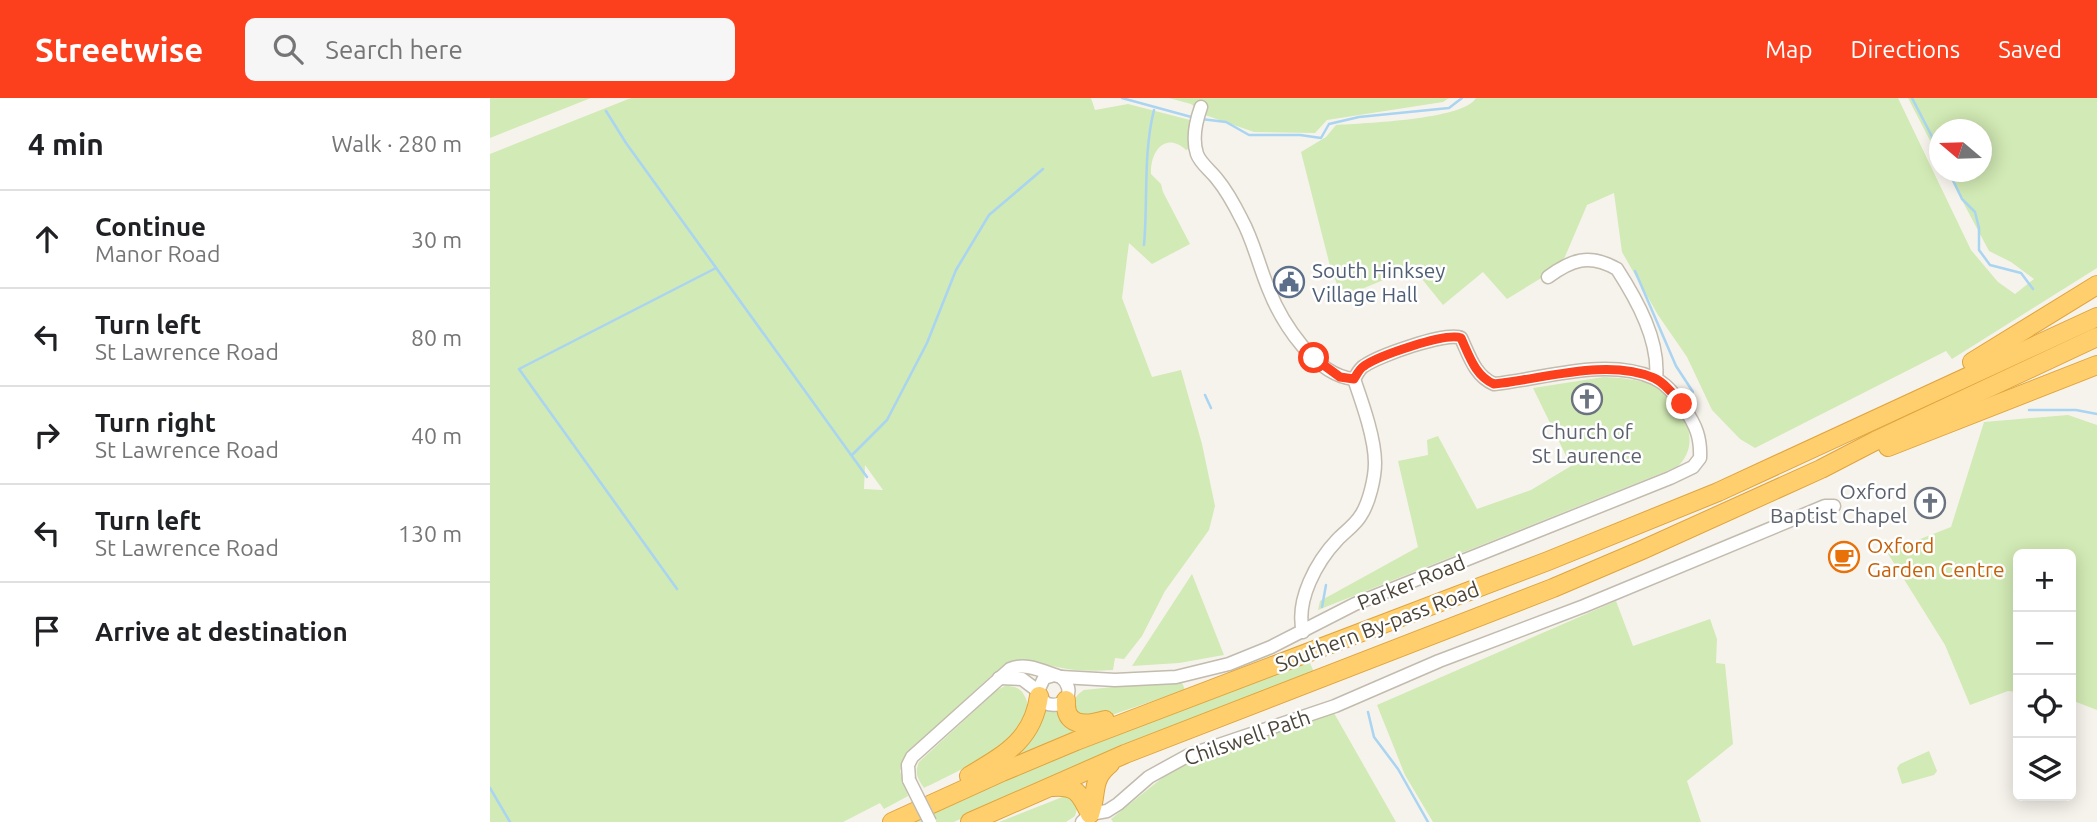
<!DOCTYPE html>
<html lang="en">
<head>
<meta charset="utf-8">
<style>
  body { margin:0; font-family:Ubuntu,sans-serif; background:#f6f6f6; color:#202124 }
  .controls { position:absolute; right:21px; bottom:21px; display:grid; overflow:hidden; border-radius:10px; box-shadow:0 4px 18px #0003 }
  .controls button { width:63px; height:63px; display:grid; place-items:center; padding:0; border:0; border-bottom:2px solid #e0e0e0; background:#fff; color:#202124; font:35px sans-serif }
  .compass { position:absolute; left:1439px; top:21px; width:63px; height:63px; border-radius:50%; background:#fff; box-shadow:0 4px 18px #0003; rotate:289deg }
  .stop { position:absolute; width:21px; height:21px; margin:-16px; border:5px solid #fc3f1d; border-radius:50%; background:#fff }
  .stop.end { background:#fc3f1d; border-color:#fff; box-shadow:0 2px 7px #0008 }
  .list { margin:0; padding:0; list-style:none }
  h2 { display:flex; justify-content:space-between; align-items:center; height:91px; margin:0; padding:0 28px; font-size:30px }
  h2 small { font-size:23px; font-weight:400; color:#757577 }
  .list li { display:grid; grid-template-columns:46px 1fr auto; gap:21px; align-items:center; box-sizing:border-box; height:98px; padding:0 28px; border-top:2px solid #e0e0e0 }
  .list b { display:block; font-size:26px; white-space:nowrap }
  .list p { margin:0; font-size:23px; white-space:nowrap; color:#757577 }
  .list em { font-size:23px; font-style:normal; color:#757577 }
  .icon { flex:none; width:38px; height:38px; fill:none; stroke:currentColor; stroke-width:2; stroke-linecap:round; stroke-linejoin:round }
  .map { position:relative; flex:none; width:1607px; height:724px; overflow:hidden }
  header { display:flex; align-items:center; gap:42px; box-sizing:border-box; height:98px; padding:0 35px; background:#fc3f1d; color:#fff }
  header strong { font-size:33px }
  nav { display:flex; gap:38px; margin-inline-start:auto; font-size:24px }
  .search { width:490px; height:63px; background:#f6f6f6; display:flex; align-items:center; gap:18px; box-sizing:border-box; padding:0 24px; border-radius:10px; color:#757577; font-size:26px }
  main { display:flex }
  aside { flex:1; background:#fff }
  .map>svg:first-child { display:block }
  .green { fill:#d2eab5; fill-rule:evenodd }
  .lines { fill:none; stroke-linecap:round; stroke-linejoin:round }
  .stream { stroke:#a9d4f2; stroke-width:2.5 }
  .minor-casing { stroke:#c2bbae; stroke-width:15 }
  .highway-casing { stroke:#e0a43c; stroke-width:20 }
  .minor { stroke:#fff; stroke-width:12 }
  .highway { stroke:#ffcf6e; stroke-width:18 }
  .minor-bridge-casing { stroke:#c2bbae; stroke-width:15; stroke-linecap:butt }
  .minor-bridge { stroke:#fff; stroke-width:12 }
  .route { stroke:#fc3f1d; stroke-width:9 }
  .labels { text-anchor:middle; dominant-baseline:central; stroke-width:5; stroke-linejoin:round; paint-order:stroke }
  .service-label { font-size:21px; fill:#4e5e75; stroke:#fff; text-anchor:start }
  .worship-label { font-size:21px; fill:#5b616d; stroke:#fff }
  .food-label { font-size:21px; fill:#c56008; stroke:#fff; text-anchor:start }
  .street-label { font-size:21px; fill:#4b4439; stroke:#fff }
</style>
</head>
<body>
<header>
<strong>Streetwise</strong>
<div class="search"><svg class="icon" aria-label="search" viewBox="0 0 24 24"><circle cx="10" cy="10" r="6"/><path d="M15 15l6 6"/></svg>Search here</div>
<nav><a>Map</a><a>Directions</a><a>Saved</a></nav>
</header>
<main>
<aside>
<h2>4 min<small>Walk · 280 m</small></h2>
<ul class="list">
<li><svg class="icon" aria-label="ahead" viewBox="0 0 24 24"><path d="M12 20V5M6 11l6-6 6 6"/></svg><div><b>Continue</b><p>Manor Road</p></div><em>30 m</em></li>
<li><svg class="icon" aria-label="left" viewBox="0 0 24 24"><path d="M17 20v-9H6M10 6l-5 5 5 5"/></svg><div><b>Turn left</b><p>St Lawrence Road</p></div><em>80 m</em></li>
<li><svg class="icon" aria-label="right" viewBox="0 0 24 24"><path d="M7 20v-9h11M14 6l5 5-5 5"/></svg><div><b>Turn right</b><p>St Lawrence Road</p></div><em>40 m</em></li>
<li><svg class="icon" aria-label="left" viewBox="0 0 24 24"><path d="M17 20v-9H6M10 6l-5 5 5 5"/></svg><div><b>Turn left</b><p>St Lawrence Road</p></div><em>130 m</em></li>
<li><svg class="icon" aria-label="arrive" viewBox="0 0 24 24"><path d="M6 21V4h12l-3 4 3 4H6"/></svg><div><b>Arrive at destination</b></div></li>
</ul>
</aside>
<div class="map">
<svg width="1607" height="724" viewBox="0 0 1607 724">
  <rect width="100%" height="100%" fill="#f6f3ec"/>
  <g class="green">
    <polygon points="0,0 101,0 0,40"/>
    <path d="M141,0h460l4,12 33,-6 62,16 5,26 -9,4c-21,-19 -36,2 -35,24l10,10 2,8 27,52 -38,20 -23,-21 -7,55 30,79 29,-7 21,74 13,62 -6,24 -44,61 -23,45 -18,23 -9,-1 -2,12c-13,1 -25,1 -38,0 -37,-4 -49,-18 -84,6l-84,77 -7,18 8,25 -24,13 -4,-6 -37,19h-353v-668zM375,367l18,25h-1l-18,-1z"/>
    <polygon points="679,0 959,0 953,4 837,22 825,35 764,34 715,17 701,6"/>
    <path d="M986,0h422l73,152 27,32 17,12 19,-15 -23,-17 -22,-11 -42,-79h35v-42h-42l-1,28 -31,-60h189v170l-145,91 -6,-8 -191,97 -15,-9 -28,-29 -25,-53 -29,-42 -36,-63 -8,-59 -27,12 -26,61 -54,33 -24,-27 -40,33 -30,-37 -71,29 -12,-31 -29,-114 25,-15 10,-12c28,-2 127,-5 140,-27z"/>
    <path d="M1114,279c20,1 48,3 64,17 4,3 7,9 10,13 13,20 18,43 -1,60l-359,143 2,-9 98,-54 -20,-86 30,-6 -1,-15 11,-4 39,73 54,-19 40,-24 -38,-78z"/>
    <polygon points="1578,317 1607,327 1607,612 1581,602 1581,456 1528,456 1528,594 1518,593 1480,607 1455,547 1397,454 1461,429 1494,324"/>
    <polygon points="702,476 734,557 689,565 642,568"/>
    <polygon points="1126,503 1143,548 1220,521 1227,541 1226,565 1235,566 1243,646 1197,683 1211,724 943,724 915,677 887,607"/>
    <polygon points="819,563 824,574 521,697 464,724 419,724 589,650"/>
    <path d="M691,582l4,10 -88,30 -20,-3c-4,-12 -6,-19 7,-27z"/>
    <path d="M515,588c8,0 15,1 19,9 24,37 -76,81 -100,93 -6,-9 -10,-15 -5,-26l78,-72z"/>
    <polygon points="553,610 563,613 569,612 577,628 585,636 510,668"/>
    <polygon points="844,615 906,724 623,724 621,721 692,664"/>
    <polygon points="1439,653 1447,673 1444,677 1412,686 1407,670 1410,666"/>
    <polygon points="575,698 583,701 587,711 585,718 576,724 509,724"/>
  </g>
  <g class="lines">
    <g class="stream">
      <polyline points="632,0 705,20"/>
      <polyline points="1422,0 1450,54"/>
      <polyline points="116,13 136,45 377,379"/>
      <polyline points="711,21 736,24 759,37 810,37 831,40 839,26 869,19 959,10 972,0"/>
      <polyline points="1459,74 1472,101 1485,114 1489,130 1489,152 1500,167 1531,175 1543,191"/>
      <path d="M654,147c4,-45 -1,-91 10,-135"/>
      <polyline points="1145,173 1186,268 1203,294"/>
      <polyline points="715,297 721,310"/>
      <polyline points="1539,312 1586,312 1607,316"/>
      <polyline points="362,357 397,322 437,245 466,172 499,117 553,71"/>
      <polyline points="187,491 29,271 226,170"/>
      <polyline points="832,509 836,487"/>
      <polyline points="878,614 884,639 908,671 938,724"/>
      <polyline points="0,690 20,724"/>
    </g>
    <g class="minor-casing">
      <g id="minor">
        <path d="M711,9c-5,14 -9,32 -4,47 3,9 14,17 20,25 10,12 18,27 25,41 12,22 17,47 27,70 13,33 47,86 85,89"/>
        <path d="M1058,179c23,-17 41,-24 69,-8 20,31 43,72 39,110"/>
        <path d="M813,534c-8,-32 14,-71 35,-93 8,-8 18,-15 23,-24 8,-12 14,-37 14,-52 0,-25 -13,-61 -21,-84"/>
        <path d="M571,579l54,3 61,-3 53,-13 42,-17 84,-43 315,-126 23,-11 7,-9c1,-20 -4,-33 -16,-50 -7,-11 -17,-24 -30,-30 -49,-21 -110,1 -160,6 -19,-8 -25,-29 -33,-46 -14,-7 -83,18 -97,28 -4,2 -7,8 -10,13"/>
        <polyline points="509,580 532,581 548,593"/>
        <path d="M419,682l-1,-15 4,-8 98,-88c17,-7 34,3 51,8 16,13 4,34 -16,26l-7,-12 6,-13 10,-3"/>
        <polyline points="592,724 600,716 617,713 628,706 659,679 699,657 845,608 949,563 1094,508 1335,408 1344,408"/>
      </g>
    </g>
    <g class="highway-casing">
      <g id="highway">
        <polyline points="1482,264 1607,187"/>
        <polyline points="1398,349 1607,267"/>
        <path d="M576,602c-2,27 19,26 39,20"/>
        <path d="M479,678c35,-21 64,-36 70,-80"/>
        <path d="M562,689c24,-2 28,6 38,27"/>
        <path d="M600,716c8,-21 0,-34 20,-50"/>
        <polyline points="402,724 512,674 586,643 1058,463 1228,394 1607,219"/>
        <polyline points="480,724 635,656 1063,490 1152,452 1331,371 1385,343 1607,239"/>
      </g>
    </g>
    <use href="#minor" class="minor"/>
    <use href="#highway" class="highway"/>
    <g class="minor-bridge-casing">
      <polyline id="minor-bridge" points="419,682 440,724"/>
    </g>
    <use href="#minor-bridge" class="minor-bridge"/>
  </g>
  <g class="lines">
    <path class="route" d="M824,260l26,19 14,2c3,-5 6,-11 10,-13 14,-10 82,-34 97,-28 8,17 14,38 33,46 49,-5 114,-26 160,-6 11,5 20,17 28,26"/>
  </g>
  <defs>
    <g id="civic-ring" transform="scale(1.575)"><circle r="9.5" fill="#fff" stroke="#5c6f8a" stroke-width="1.5"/><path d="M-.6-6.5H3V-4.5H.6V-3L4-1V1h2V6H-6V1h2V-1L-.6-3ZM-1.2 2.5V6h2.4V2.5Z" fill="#5c6f8a"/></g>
    <g id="church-ring" transform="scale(1.575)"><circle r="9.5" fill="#fff" stroke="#6b7280" stroke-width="1.5"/><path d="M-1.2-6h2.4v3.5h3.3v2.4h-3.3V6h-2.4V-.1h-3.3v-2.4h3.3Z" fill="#6b7280"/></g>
    <g id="cafe-ring" transform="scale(1.575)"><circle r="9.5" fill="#fff" stroke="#e8710a" stroke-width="1.5"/><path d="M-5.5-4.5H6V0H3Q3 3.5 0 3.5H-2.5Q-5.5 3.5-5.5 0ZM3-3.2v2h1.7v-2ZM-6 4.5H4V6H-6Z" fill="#e8710a"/></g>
  </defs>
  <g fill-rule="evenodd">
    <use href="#civic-ring" x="799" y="184"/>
    <use href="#church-ring" x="1097" y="301"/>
    <use href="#church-ring" x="1440" y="405"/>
    <use href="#cafe-ring" x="1354" y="459"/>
  </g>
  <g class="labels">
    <g class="service-label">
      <text x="822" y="172">South Hinksey<tspan x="822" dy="24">Village Hall</tspan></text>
    </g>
    <g class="worship-label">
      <text x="1097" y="333">Church of<tspan x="1097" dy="24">St Laurence</tspan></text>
      <text x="1417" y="393" text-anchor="end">Oxford<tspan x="1417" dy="24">Baptist Chapel</tspan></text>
    </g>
    <g class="food-label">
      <text x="1377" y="447">Oxford<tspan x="1377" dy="24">Garden Centre</tspan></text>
    </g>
    <g class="street-label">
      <text transform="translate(921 484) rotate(-22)">Parker Road</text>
      <text transform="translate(887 528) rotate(-21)">Southern By-pass Road</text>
      <text transform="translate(757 639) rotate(-19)">Chilswell Path</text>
    </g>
  </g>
</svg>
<div class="controls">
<button>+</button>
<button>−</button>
<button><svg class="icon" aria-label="locate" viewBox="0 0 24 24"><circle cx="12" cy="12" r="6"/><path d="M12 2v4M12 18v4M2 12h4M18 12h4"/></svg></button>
<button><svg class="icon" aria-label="layers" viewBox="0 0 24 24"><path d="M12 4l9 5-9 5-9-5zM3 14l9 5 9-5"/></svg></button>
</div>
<svg class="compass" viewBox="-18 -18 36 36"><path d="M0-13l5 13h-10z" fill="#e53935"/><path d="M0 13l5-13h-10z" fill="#757577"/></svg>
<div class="stop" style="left:824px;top:260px"></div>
<div class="stop end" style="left:1192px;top:306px"></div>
</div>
</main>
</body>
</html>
